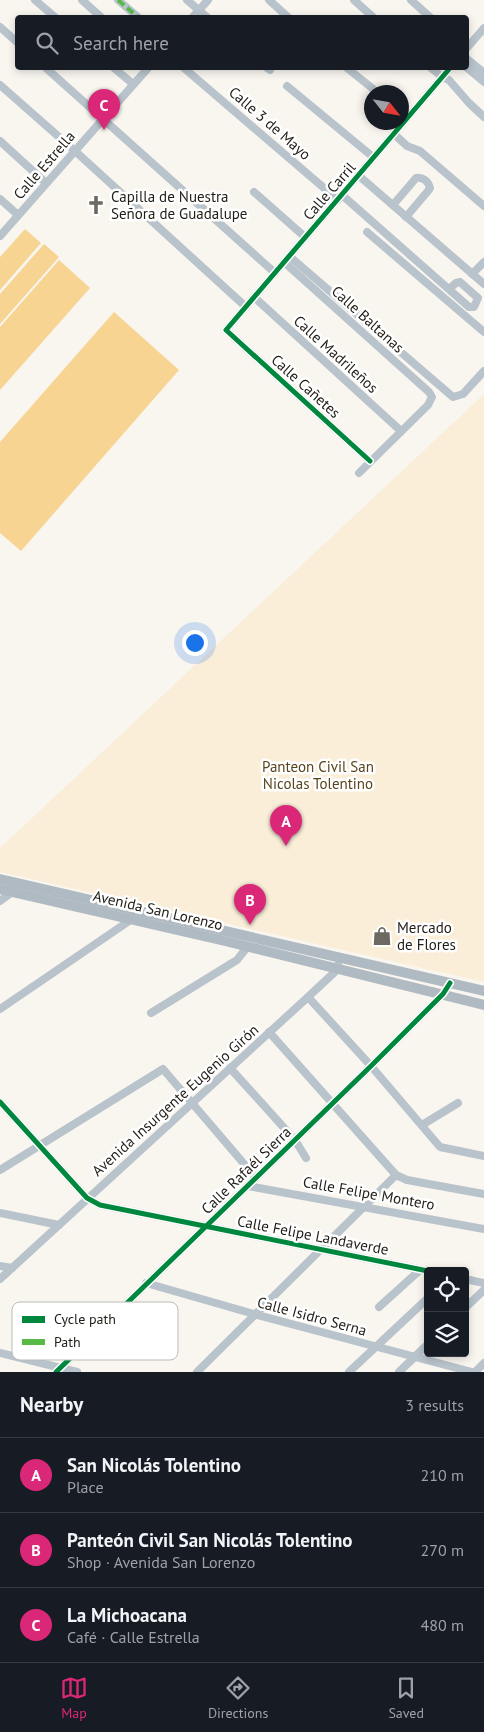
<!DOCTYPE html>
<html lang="en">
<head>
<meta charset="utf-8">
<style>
  body { margin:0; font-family:"PT Sans",sans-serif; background:#20242c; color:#f1f3f6 }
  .controls { position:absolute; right:15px; bottom:15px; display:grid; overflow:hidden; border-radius:5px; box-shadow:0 2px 8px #0003 }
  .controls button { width:45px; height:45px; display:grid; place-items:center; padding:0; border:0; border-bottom:1px solid #363941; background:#171b24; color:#f1f3f6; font:25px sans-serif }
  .compass { position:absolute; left:364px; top:85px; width:45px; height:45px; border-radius:50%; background:#171b24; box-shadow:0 2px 8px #0003; rotate:121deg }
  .you { position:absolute; left:194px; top:642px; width:18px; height:18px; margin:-12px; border:4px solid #fff; border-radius:50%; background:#1a73e8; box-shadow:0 0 0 8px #1a73e833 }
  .badge { display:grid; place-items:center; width:32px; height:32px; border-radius:50%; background:#db2777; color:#fff; font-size:16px; font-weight:700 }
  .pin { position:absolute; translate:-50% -41px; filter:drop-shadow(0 1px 2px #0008) }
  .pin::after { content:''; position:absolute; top:26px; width:18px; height:15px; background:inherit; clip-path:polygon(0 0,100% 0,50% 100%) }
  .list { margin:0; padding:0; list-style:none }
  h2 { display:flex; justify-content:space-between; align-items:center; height:65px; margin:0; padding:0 20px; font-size:21px }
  h2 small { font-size:16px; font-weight:400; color:#9ea1a6 }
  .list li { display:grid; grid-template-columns:32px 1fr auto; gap:15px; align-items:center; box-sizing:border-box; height:75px; padding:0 20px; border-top:1px solid #363941 }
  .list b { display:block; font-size:19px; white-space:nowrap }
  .list p { margin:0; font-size:16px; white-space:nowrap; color:#9ea1a6 }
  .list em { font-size:16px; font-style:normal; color:#9ea1a6 }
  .icon { flex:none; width:28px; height:28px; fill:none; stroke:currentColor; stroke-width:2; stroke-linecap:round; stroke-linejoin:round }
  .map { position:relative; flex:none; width:484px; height:1372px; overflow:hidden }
  .search { position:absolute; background:#171b24; box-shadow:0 2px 8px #0003; left:15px; right:15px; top:15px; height:55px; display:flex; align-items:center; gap:12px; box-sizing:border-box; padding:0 18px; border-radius:5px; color:#9ea1a6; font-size:19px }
  .sheet { height:290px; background:#171b24 }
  nav { display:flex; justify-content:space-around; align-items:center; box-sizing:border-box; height:70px; border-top:1px solid #363941; background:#171b24; font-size:14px; color:#9ea1a6 }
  nav a { display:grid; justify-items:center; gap:2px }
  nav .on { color:#db2777 }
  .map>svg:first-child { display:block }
  .green { fill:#faeed9 }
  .water { fill:#f8d492 }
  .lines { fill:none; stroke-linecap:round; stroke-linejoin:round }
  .minor { stroke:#b9c3cb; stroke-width:8 }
  .major { stroke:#b0bac2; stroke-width:10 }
  .quiet { stroke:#58b947; stroke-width:4; stroke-dasharray:8 4; stroke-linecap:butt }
  .cycleway-casing { stroke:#fff; stroke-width:8 }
  .cycleway { stroke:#00873e; stroke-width:5 }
  .labels { text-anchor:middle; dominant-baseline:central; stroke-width:5; stroke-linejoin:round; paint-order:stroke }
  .street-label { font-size:15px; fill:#201d16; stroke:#fff }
  .poi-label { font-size:15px; fill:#201d16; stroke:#fff; text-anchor:start }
  .park-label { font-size:15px; fill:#58441d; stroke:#fff }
  .key { fill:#fff; stroke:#bcbbb9; stroke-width:1 }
  .key-label { font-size:14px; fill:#201d16 }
</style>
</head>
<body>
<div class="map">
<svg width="484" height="1372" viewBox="0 0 484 1372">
  <rect width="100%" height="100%" fill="#f9f6f0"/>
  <polygon class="green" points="484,394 484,982 0,872 0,848"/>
  <g class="water">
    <polygon points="25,229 41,243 0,290 0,257"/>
    <polygon points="44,244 59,257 0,324 0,294"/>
    <polygon points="59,260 90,288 0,390 0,327"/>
    <polygon points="114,312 179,370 21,551 0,533 0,442"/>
  </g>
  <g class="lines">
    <g class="minor">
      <polyline points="35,0 56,18"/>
      <polyline points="82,0 102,18"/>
      <polyline points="118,0 139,18"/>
      <polyline points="187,0 208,18"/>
      <polyline points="269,0 289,18"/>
      <polyline points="354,0 374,18"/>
      <polyline points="411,0 431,18"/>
      <polyline points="192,18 208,0"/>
      <polyline points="0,27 18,43"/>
      <polyline points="466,49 484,28"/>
      <polyline points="466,58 484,73"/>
      <polyline points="466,67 484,82"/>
      <polyline points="46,68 275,273"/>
      <polyline points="114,68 133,84"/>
      <polyline points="184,68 338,200"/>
      <polyline points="267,68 270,70"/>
      <polyline points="347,68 377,92"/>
      <polyline points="431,68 442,77 449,80 469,103 484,117"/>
      <polyline points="0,85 75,151 246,307"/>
      <polyline points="287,86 373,157"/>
      <polyline points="394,134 407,146 420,151 484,206"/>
      <polyline points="0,141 46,183"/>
      <polyline points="358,175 484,284"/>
      <polyline points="254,192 305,237"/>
      <polyline points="342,195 469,307 474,307 478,298 460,282 456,283 449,289"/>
      <polyline points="0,199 18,215"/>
      <path d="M393,205l23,-27c7,-1 12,3 14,10l-2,3 -22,26"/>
      <polyline points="367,232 484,332"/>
      <polyline points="0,236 148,68"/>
      <polyline points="289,256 453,397 463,394 484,371"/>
      <polyline points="284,262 429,392 432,397 428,405 359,473"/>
      <polyline points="472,274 484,262"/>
      <polyline points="254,297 401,431"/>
      <polyline points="370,461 226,330 450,68"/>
      <polyline points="0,901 15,890"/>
      <polyline points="308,997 371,1066 440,1147 484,1156"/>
      <polyline points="0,1009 132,919 133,917"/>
      <polyline points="151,1013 237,960 248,946"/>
      <polyline points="269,1032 396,1175 407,1180 484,1194"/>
      <polyline points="230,1068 295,1140 306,1158"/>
      <polyline points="0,1102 87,1198 100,1205 428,1271"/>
      <polyline points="422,1125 458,1103"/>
      <polyline points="0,1170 163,1069 256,1178"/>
      <polyline points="248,1186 484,1229"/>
      <polyline points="0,1213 59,1225"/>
      <polyline points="0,1266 12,1268"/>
      <polyline points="0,1279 308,997 338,969 338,965"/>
      <polyline points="465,1279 484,1283"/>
      <polyline points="146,1283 254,1314 472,1372"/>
      <polyline points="379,1307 420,1270"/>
      <polyline points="465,1308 484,1290"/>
      <polyline points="0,1353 77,1372"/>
      <polyline points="56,1372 371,1066 443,994 450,983"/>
      <polyline points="197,1372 396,1175"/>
      <polyline points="349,1372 428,1298"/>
      <polyline points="399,1372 428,1344"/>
      <polyline points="475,1372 484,1363"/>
    </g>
    <g class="major">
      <polyline points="0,879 484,991"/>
      <polyline points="0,889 225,941 484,1005"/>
    </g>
    <polyline class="quiet" points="118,0 139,18"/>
    <g class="cycleway-casing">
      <g id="cycleway">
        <polyline points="370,461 226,330 450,68"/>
        <polyline points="0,1102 87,1198 100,1205 428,1271"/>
        <polyline points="56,1372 371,1066 443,994 450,983"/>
      </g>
    </g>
    <use href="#cycleway" class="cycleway"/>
  </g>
  <defs>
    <g id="church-bare" transform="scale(1.5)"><path d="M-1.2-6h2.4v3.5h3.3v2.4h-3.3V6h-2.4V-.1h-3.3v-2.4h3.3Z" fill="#6c6962" stroke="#fff" stroke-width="2.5" paint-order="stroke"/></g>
    <g id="shop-bare" transform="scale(1.5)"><path d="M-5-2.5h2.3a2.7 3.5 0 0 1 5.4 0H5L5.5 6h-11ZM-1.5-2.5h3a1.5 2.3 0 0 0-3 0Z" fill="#6c6962" stroke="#fff" stroke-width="2.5" paint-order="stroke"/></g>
  </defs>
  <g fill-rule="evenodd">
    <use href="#church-bare" x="96" y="205"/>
    <use href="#shop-bare" x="382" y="936"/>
  </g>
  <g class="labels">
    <g class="street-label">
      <text transform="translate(270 123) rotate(41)">Calle 3 de Mayo</text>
      <text transform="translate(44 165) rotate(-49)">Calle Estrella</text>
      <text transform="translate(329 191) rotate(-49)">Calle Carril</text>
      <text transform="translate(368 319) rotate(42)">Calle Baltanas</text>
      <text transform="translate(336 354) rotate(42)">Calle Madrileños</text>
      <text transform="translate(306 386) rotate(42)">Calle Cañetes</text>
      <text transform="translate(158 910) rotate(13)">Avenida San Lorenzo</text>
      <text transform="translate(175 1100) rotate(-42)">Avenida Insurgente Eugenio Girón</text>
      <text transform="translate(246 1170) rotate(-44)">Calle Rafaél Sierra</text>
      <text transform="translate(369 1193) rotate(10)">Calle Felipe Montero</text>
      <text transform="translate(313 1235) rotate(11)">Calle Felipe Landaverde</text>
      <text transform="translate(312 1316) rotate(15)">Calle Isidro Serna</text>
    </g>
    <g class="poi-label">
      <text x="111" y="196">Capilla de Nuestra<tspan x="111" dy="17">Señora de Guadalupe</tspan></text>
      <text x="397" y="927">Mercado<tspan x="397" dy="17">de Flores</tspan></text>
    </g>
    <g class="park-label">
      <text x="318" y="766">Panteon Civil San<tspan x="318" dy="17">Nicolas Tolentino</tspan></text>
    </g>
  </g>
  <rect x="12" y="1302" width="166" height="58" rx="8" class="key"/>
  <rect x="22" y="1316" width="23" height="7" fill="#00873e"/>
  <rect x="22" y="1339" width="23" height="6" fill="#58b947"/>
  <g class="key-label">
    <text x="54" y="1324">Cycle path</text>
    <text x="54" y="1347">Path</text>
  </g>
</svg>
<div class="controls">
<button><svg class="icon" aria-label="locate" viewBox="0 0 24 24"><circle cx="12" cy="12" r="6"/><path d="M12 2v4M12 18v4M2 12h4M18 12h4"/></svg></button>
<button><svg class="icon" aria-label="layers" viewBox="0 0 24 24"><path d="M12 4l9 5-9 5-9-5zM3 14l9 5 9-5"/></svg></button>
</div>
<svg class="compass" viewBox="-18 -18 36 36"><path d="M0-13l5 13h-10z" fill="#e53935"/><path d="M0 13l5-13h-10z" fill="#9ea1a6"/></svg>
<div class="you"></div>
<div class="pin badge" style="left:286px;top:846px">A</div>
<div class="pin badge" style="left:250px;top:925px">B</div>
<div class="pin badge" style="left:104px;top:130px">C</div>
<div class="search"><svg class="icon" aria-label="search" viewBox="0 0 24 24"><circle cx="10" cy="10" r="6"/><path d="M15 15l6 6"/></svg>Search here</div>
</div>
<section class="sheet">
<h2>Nearby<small>3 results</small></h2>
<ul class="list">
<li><span class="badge">A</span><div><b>San Nicolás Tolentino</b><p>Place</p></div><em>210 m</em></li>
<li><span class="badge">B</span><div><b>Panteón Civil San Nicolás Tolentino</b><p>Shop · Avenida San Lorenzo</p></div><em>270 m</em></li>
<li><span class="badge">C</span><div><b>La Michoacana</b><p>Café · Calle Estrella</p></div><em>480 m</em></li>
</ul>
</section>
<nav>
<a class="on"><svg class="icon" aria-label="map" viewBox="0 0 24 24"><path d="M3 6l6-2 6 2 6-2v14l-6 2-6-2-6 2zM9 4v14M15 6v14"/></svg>Map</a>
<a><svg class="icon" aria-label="directions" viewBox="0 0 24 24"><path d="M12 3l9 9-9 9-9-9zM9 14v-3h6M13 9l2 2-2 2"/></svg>Directions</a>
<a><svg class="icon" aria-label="saved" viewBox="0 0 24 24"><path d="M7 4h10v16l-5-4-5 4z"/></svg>Saved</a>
</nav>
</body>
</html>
